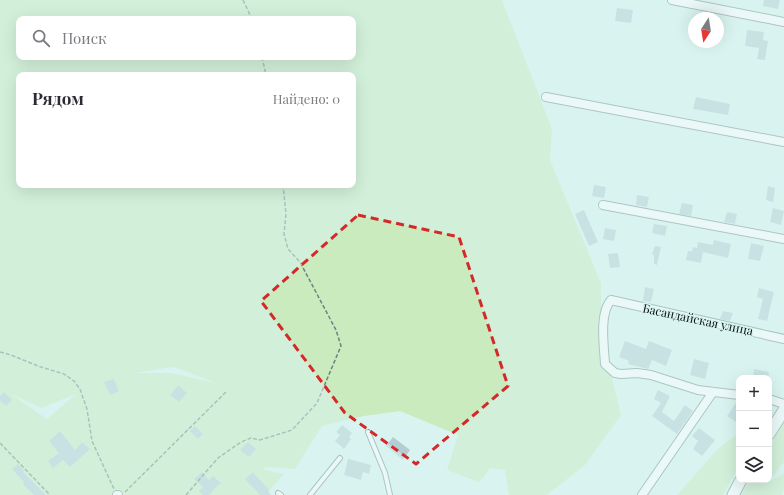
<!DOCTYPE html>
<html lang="ru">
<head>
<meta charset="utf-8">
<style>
  body { margin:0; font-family:"Playfair Display",serif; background:#f2f2f3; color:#2b2b33 }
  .controls { position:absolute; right:12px; bottom:12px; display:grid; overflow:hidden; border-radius:8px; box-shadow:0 4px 16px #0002 }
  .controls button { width:36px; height:36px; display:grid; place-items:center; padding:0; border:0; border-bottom:1px solid #e1e1e2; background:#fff; color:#2b2b33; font:20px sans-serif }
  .compass { position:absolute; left:688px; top:12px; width:36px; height:36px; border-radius:50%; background:#fff; box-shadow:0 4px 16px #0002; rotate:192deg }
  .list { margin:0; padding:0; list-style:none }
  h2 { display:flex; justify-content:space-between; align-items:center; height:52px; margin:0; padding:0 16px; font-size:17px }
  h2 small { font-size:13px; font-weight:400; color:#7c7c81 }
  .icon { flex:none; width:22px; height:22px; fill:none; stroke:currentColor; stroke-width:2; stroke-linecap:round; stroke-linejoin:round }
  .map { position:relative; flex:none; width:784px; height:495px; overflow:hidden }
  .search { position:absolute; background:#fff; box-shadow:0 4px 16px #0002; left:16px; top:16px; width:340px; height:44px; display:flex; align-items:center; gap:10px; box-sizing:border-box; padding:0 14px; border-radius:8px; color:#7c7c81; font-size:15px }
  .panel { position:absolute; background:#fff; box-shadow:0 4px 16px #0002; left:16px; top:72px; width:340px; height:116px; border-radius:8px }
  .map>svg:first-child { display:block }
  .green { fill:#c9ebbd; fill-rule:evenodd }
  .building { fill:#b3cdd2 }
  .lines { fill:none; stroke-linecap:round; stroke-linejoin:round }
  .lane-casing { stroke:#768f8b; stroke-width:6 }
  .street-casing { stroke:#768f8b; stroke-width:10 }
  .secondary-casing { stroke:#768f8b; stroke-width:13 }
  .path { stroke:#718381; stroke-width:1.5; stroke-dasharray:4 2; stroke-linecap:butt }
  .lane { stroke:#fff; stroke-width:4 }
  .street { stroke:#fff; stroke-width:8 }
  .secondary { stroke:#fff; stroke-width:11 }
  .marked { fill:none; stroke:#d62828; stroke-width:3; stroke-dasharray:8 5; stroke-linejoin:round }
  .labels { text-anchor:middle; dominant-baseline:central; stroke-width:3; stroke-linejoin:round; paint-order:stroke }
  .street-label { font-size:12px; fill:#0a1413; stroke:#d9f4f0 }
</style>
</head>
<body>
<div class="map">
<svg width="784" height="495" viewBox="0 0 784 495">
  <rect width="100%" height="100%" fill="#d9f4f0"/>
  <g class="green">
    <path d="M0,0h502l50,129 -2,31 51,123v51l20,81 -36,50 -38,30h-38l-4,-25 -15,-2 -6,9 -6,5 -31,-12 11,-35 -58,-24 -36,5 -42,10 -27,43 -31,-2 1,3 19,4 -18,21h-266zM19,19h334v38h-334zM19,75h334v110h-334zM174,367l42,16 -45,-10h-37zM11,394l30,14 35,-14 -29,25z"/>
    <polygon points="784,422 784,462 768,483 784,473 784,490 781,495 741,495 750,480 769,480 769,448"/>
    <polygon points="739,433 739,466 723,495 677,495 719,448"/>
  </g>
  <g class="building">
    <polygon points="764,0 780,0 778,9 763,6"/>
    <polygon points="617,8 633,10 631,23 615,21"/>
    <polygon points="747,30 764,32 763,40 768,41 765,60 757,59 759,48 745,46"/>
    <polygon points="696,97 730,104 728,115 693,109"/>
    <polygon points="594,185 606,187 604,198 592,196"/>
    <polygon points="768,186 775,188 773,202 766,200"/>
    <polygon points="637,195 649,197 647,207 636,205"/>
    <polygon points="682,203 693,205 691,216 679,214"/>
    <polygon points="773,208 784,211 781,225 770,222"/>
    <polygon points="584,210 598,242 589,246 575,214"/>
    <polygon points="727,212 737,214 735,224 724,222"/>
    <polygon points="654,224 667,226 665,236 652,233"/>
    <polygon points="605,228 616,230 614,241 603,239"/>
    <polygon points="714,240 731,244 728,258 703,252 701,263 686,260 688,251 692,251 693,247 697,248 698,242 713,245"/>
    <polygon points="751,243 764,246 760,261 748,259"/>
    <polygon points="655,246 661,247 657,265 654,264 654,255 652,254"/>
    <polygon points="618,253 620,267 610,268 608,254"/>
    <polygon points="645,287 654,289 651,302 643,301"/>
    <polygon points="759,288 774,292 767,321 758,319 763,299 757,297"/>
    <polygon points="723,311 733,313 730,321 720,319"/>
    <polygon points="625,341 646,349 649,341 672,350 666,366 652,360 648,369 628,364 629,361 619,357"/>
    <polygon points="694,359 709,363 705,379 690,375"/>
    <polygon points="754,369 769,372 768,378 753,378"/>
    <polygon points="114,379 119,391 110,395 104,382"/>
    <polygon points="178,385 187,393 179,402 170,395"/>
    <polygon points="658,390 670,396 662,412 674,421 685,405 693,411 677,434 652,416 661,403 654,399"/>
    <polygon points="4,392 12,400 6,406 0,401 0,396"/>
    <polygon points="738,400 739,400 739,424 727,416"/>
    <polygon points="342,425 352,433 349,437 351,439 344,449 335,441 340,435 336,432"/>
    <polygon points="195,426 203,434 198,439 190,431"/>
    <polygon points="699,428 715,440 702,456 693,449 698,441 692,436"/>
    <polygon points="60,431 75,450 82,442 90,449 70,467 63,460 53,468 48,461 59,453 49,441"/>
    <polygon points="393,437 410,450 403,460 386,446"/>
    <polygon points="248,442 256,449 249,457 240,450"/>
    <polygon points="348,459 371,465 369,474 363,472 361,480 344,475"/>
    <polygon points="18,464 24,471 23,472 46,495 34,495 23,484 24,482 12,469"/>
    <polygon points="202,472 209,480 213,476 222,484 219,484 209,495 203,495 199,491 203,487 194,479"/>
    <polygon points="253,472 269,490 268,491 271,495 260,495 245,479"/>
  </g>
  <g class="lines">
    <g class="lane-casing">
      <g id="lane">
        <polyline points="368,432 385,473 390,495"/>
        <polyline points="278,493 281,495"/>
        <polyline points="310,495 340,458"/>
      </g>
    </g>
    <g class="street-casing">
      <g id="street">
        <polyline points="672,0 784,22"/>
        <polyline points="546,97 784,142"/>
        <polyline points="603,205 784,239"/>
        <path d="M739,395l-41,-5 -47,-15 -14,-2 -16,1 -6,-1 -10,-9c-1,-18 -6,-51 6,-64l173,39"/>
        <polyline points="769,399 784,404"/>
        <polyline points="117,495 118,495"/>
        <polyline points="642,495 713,392"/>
      </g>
    </g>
    <g class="secondary-casing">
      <g id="secondary">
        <polyline points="769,434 784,410"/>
        <polyline points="733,495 741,480"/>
      </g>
    </g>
    <g class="path">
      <polyline points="243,0 252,19"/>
      <polyline points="262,57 266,75"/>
      <polyline points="0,352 11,355 38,366 64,374 74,381 80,389 87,409 92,441 114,489"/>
      <polyline points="0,443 50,495"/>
      <polyline points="125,492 226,392"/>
      <polyline points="186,495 218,458 241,442 251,438 260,440 292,430 317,403 341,346 336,330 300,262 288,249 284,234 286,214 283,185"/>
    </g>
    <use href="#lane" class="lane"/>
    <use href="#street" class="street"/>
    <use href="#secondary" class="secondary"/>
  </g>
  <path d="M0 0H784V495H0ZM358,215l101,22 49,149 -92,78 -71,-51 -84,-112z" fill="#d9f4f0" fill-opacity=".55" fill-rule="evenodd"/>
  <path class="marked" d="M358,215l101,22 49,149 -92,78 -71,-51 -84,-112z"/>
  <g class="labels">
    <g class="street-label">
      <text transform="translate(698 319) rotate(12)">Басандайская улица</text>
    </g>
  </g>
</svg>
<div class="controls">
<button>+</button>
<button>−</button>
<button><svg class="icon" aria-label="layers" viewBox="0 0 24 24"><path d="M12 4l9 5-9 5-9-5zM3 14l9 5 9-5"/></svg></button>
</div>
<svg class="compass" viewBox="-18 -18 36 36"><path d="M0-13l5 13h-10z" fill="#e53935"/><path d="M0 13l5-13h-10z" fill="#7c7c81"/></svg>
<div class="search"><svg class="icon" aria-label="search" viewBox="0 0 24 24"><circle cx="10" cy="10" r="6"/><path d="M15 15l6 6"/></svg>Поиск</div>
<section class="panel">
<h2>Рядом<small>Найдено: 0</small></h2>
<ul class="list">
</ul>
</section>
</div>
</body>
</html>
